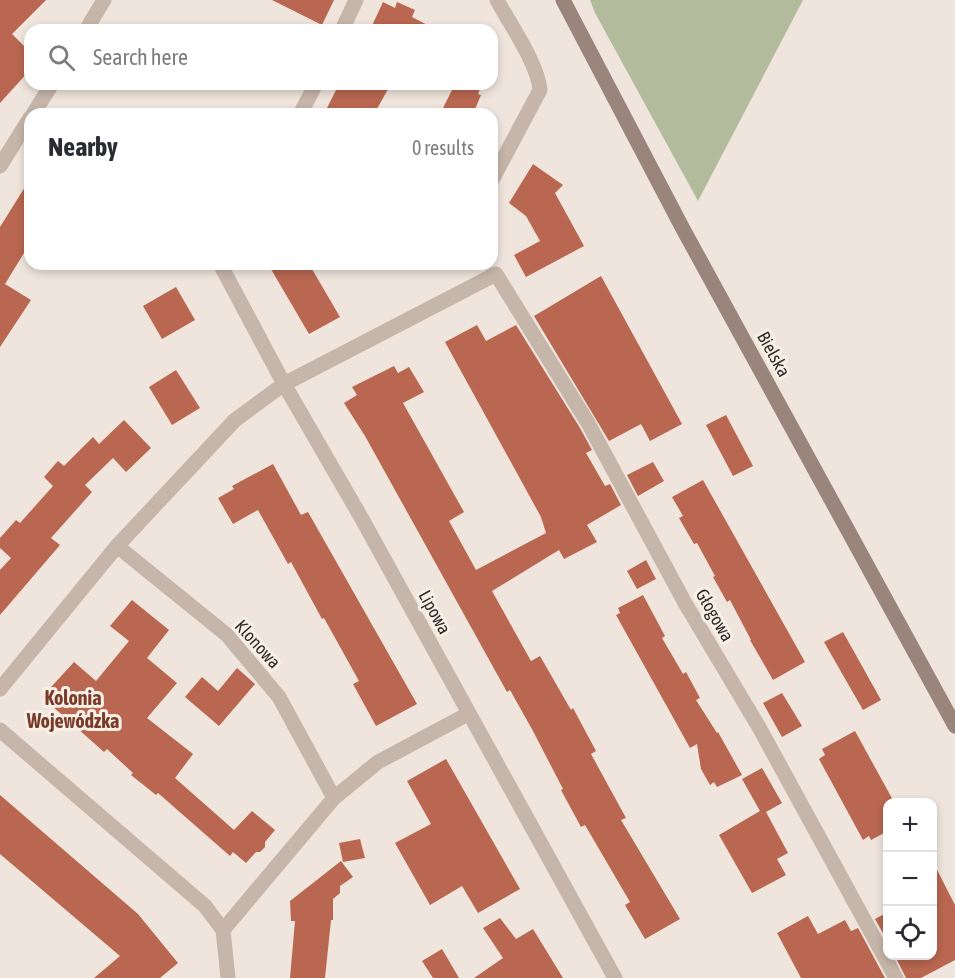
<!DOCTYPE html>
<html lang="en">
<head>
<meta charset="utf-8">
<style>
  body { margin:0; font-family:"Asap Condensed",sans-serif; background:#f2f2f3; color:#2b2b33 }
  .controls { position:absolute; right:18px; bottom:18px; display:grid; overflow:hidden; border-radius:12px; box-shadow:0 3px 9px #0003 }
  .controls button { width:54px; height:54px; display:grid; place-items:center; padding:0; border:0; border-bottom:2px solid #e1e1e2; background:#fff; color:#2b2b33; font:30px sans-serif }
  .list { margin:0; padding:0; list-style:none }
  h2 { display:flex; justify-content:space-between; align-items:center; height:78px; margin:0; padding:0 24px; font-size:26px }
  h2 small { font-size:20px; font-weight:400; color:#7c7c81 }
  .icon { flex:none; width:33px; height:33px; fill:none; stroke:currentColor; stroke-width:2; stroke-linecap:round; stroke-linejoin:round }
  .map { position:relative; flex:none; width:955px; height:978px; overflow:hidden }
  .search { position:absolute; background:#fff; box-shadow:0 3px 9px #0003; left:24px; top:24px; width:474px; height:66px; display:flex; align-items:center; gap:15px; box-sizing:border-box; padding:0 21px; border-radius:18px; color:#7c7c81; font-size:22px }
  .panel { position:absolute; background:#fff; box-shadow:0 3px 9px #0003; left:24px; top:108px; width:474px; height:162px; border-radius:18px }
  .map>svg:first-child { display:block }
  .green { fill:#b2bc9d }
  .building { fill:#b96750 }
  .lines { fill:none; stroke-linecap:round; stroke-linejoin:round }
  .minor { stroke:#c6b5a9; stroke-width:15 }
  .secondary { stroke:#99857b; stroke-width:15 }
  .labels { text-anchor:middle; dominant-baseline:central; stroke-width:6; stroke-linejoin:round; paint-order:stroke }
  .street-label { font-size:18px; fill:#332b28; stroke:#f7f0e7 }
  .neighbourhood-label { font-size:20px; font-weight:bold; fill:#7a3b2a; stroke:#f7f0e7 }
</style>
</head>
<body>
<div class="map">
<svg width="955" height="978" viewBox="0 0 955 978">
  <rect width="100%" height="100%" fill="#efe5dc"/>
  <polygon class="green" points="590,0 803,0 698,201 595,13"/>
  <g class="building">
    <polygon points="0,0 46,0 12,34 30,52 30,70 0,103"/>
    <polygon points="272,0 334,0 322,25"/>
    <polygon points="383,2 395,8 397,2 415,10 412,17 437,30 370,30"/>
    <polygon points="339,84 391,84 374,114 324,114"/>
    <polygon points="455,84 482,84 478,94 481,95 473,114 440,114"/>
    <polygon points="533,164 563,185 555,193 584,246 526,277 514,255 540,241 526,216 509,203"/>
    <polygon points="30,179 30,255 24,253 5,284 31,300 0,347 0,227"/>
    <polygon points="268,264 309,264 340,317 309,334"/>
    <polygon points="601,276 682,424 650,441 641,424 609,441 534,316"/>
    <polygon points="176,287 195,320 162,339 143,306"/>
    <polygon points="477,325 486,341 516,325 580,428 592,450 586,453 605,486 610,484 621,505 587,525 597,542 564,559 559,550 492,591 531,661 540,656 571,710 573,708 596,751 591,754 626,818 621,820 680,919 645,939 625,905 630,902 585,825 581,827 561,790 563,789 533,731 510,690 507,692 365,436 344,403 357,395 352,387 394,366 398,373 409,367 424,392 403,403 464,512 449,521 476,570 546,533 541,517 445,342"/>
    <polygon points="176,370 200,408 172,425 149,387"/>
    <polygon points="726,415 753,466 733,476 706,425"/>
    <polygon points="124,420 151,448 126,472 113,458 85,485 92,492 51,538 60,545 0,615 0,570 11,558 0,548 0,538 16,520 20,523 53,486 44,477 58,461 64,466 93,437 99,444"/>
    <polygon points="653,462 664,481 638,496 627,475"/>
    <polygon points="273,464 301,515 308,512 417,704 376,726 353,684 359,681 324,618 322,619 291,562 288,564 258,510 233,524 218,498 234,489 232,486"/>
    <polygon points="703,480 805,662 773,680 750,640 751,640 730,600 727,602 713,577 715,576 697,543 694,544 679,518 683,516 672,497"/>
    <polygon points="646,560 656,579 637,589 627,571"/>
    <polygon points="643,595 665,636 662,638 683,674 686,672 700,698 696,700 717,733 718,732 742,775 717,787 714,782 710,785 701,769 697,744 690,748 616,615 620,613 618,608"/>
    <polygon points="132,600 169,630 147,658 177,683 147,718 193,754 175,778 234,830 252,811 275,830 265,842 265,847 260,852 256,852 246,863 233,852 230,856 158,793 156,795 131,775 133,773 107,749 104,752 42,697 74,662 96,681 129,641 110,626"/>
    <polygon points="843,632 881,700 863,710 824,642"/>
    <polygon points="237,668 255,684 219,726 185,697 202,677 218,691"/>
    <polygon points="782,693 802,726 782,737 763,703"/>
    <polygon points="855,731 894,802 888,802 888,831 871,840 869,836 863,840 819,759 825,755 822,749"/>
    <polygon points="446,759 520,889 478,913 462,886 430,905 395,843 431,824 407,781"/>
    <polygon points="762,768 782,803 766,812 788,853 777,859 786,875 752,893 719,835 760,811 742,779"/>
    <polygon points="0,795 138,914 178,963 160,978 94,978 120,956 0,854"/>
    <polygon points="360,839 365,858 343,862 339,843"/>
    <polygon points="341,861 353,877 340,886 340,893 333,899 333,920 331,920 325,978 290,978 295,921 291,921 290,901"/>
    <polygon points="933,862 955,905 955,960 921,978 906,978 895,956 933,956"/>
    <polygon points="888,912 888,942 875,919"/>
    <polygon points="808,916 818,934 845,920 851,931 858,928 885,978 801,978 777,933"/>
    <polygon points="500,918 516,939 533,929 563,978 474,978 503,958 483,928"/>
    <polygon points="442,949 459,978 433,978 422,961"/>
  </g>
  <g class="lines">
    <g class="minor">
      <polyline points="86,30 104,0"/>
      <polyline points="342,30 356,0"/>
      <polyline points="33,114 52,84"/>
      <polyline points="300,114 316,84"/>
      <polyline points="0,166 30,118"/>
      <path d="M492,180l48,-90c-2,-26 -30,-66 -43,-90"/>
      <polyline points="220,264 284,384 362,519 615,978"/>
      <polyline points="117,546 227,635 279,697 334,798"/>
      <polyline points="0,689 117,546 235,420 284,384 496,274 588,423 685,603 760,729 896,978"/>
      <polyline points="0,730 205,906 223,930 228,978"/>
      <polyline points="223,930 334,798 378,762 468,714"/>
    </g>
    <polyline class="secondary" points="563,0 683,229 955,726"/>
  </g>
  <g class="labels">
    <g class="street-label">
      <text transform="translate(774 354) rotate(61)">Bielska</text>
      <text transform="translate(435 612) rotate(61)">Lipowa</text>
      <text transform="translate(715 615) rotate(60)">Głogowa</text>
      <text transform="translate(258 644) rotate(48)">Klonowa</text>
    </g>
    <g class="neighbourhood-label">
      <text x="73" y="697">Kolonia<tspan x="73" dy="23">Wojewódzka</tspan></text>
    </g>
  </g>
</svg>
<div class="controls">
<button>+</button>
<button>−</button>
<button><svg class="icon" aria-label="locate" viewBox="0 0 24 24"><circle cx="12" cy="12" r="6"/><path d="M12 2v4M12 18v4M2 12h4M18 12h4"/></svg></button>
</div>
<div class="search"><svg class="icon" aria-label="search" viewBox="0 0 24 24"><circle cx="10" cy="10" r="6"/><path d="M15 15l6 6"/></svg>Search here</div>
<section class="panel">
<h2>Nearby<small>0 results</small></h2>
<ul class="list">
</ul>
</section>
</div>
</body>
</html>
